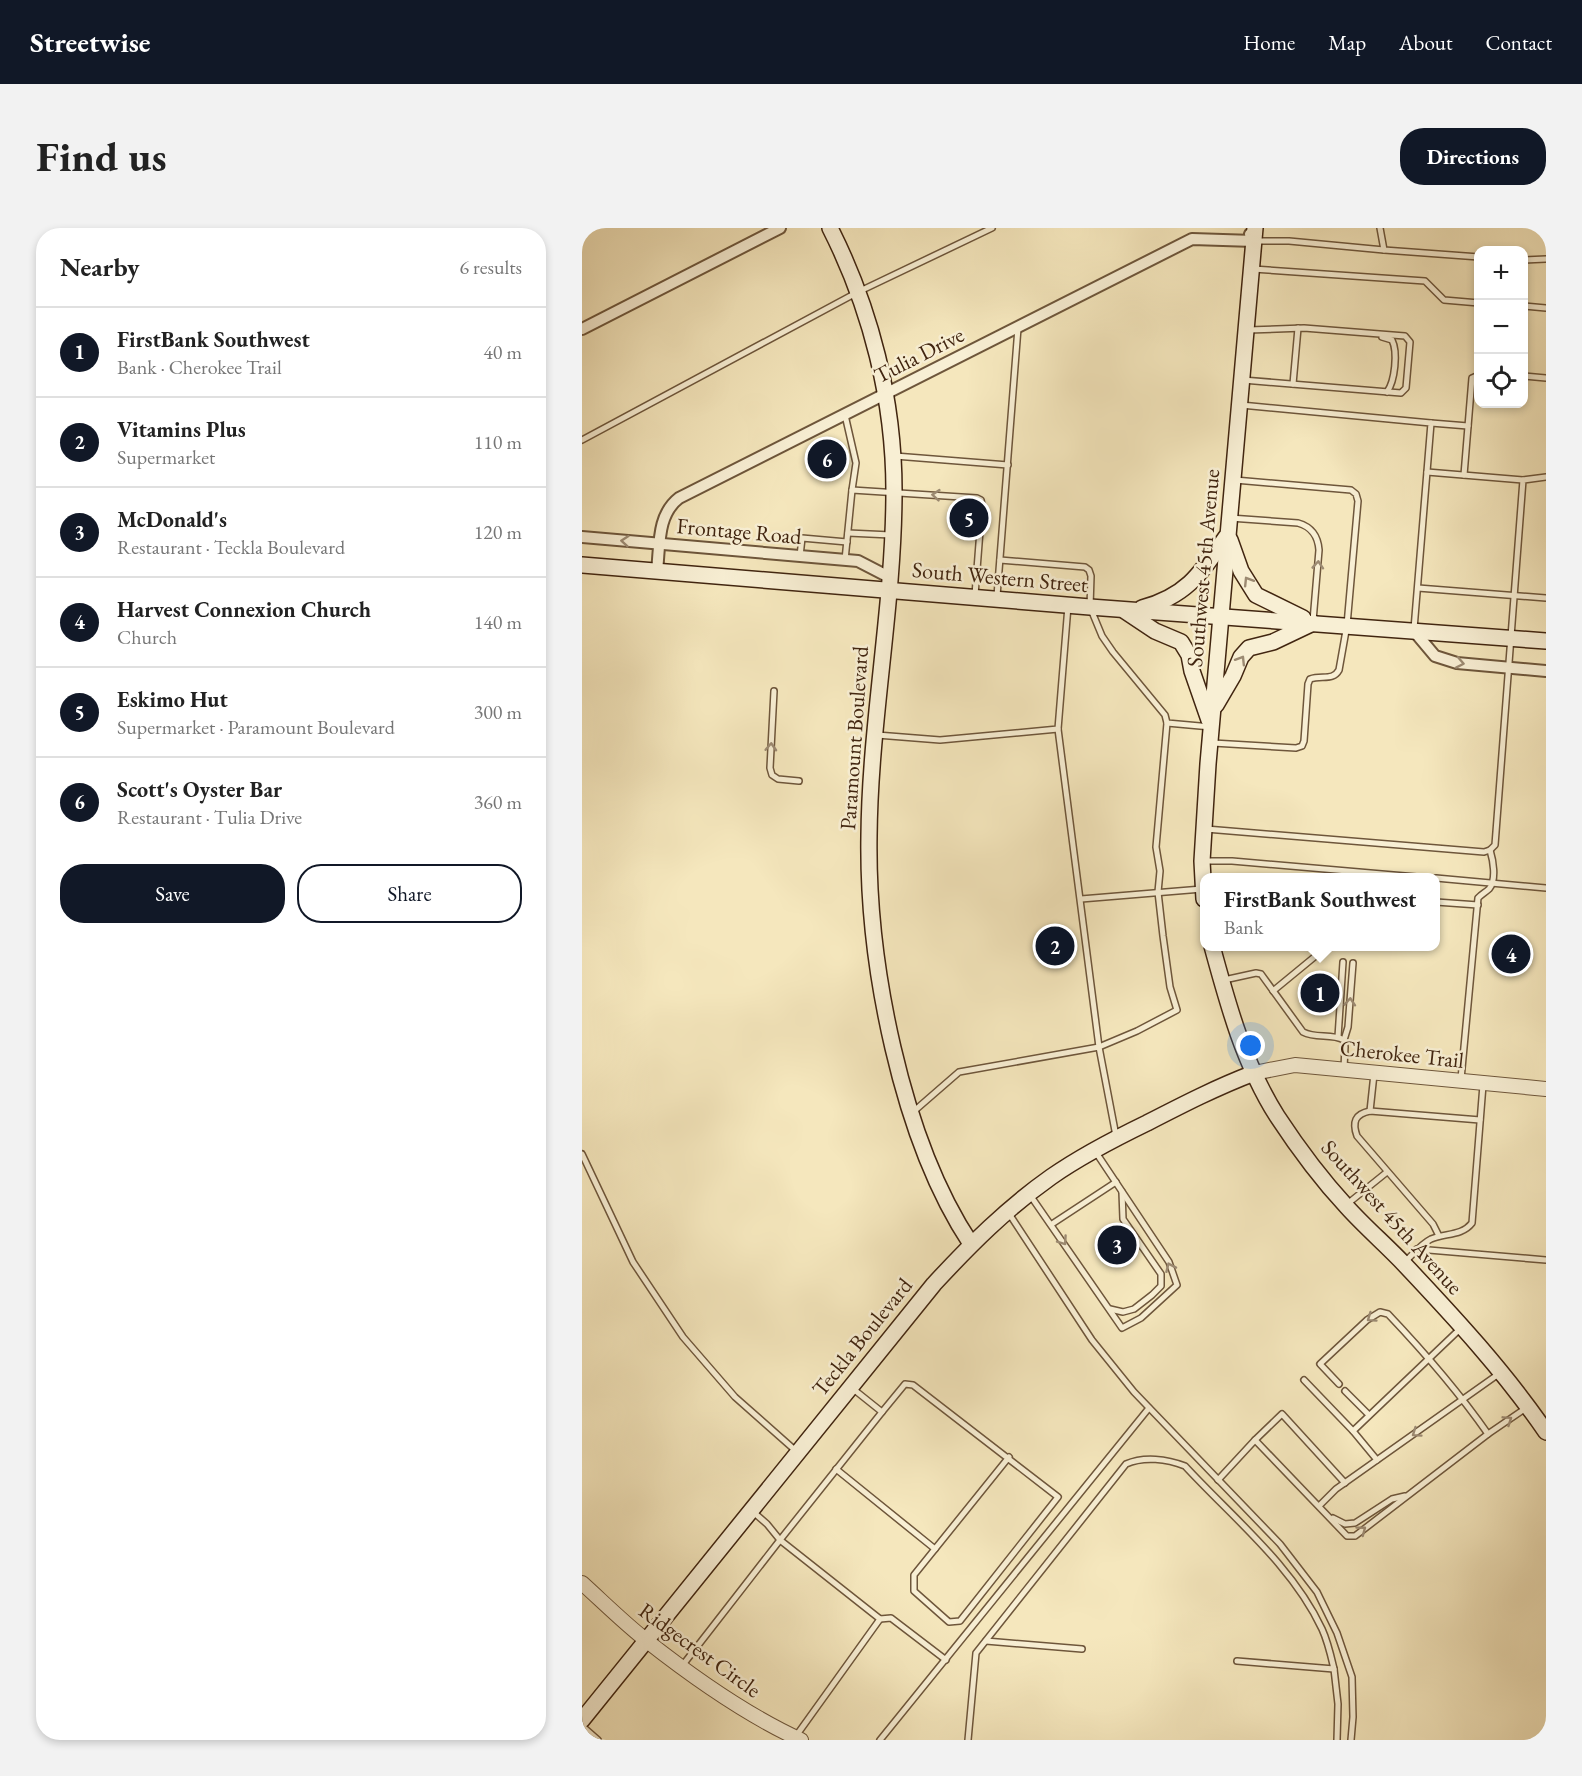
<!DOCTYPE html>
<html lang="en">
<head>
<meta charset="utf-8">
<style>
  body { margin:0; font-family:"EB Garamond",serif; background:#f2f2f2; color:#222 }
  .controls { position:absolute; right:18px; top:18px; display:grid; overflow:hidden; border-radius:12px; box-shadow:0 3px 9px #0003 }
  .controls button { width:54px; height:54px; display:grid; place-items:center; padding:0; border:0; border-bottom:2px solid #e0e0e0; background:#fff; color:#222; font:30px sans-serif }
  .you { position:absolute; left:669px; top:818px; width:21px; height:21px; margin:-15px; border:4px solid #fff; border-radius:50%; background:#1a73e8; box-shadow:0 0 0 9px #1a73e833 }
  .badge { display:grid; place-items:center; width:39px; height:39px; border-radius:50%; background:#111827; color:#fff; font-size:20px; font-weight:700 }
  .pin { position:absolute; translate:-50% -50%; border:3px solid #fff; box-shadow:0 2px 6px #0006 }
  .popup { position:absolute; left:618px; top:645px; width:240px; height:78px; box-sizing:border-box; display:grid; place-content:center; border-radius:12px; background:#fff; filter:drop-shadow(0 2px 4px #0005); font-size:20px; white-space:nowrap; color:#767676 }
  .popup b { font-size:22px; color:#222 }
  .popup::after { content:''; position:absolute; left:50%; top:100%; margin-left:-12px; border:12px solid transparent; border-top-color:#fff }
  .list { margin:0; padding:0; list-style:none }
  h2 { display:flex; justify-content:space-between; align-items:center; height:78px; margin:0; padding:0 24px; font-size:26px }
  h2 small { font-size:20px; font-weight:400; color:#767676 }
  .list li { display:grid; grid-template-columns:39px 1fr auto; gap:18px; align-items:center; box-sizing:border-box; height:90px; padding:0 24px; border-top:2px solid #e0e0e0 }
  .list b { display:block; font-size:22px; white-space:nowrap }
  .list p { margin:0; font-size:20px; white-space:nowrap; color:#767676 }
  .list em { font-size:20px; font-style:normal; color:#767676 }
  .actions { display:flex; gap:12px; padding:18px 24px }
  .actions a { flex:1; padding:14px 0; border:2px solid #111827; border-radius:24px; text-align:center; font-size:21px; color:#111827 }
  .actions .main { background:#111827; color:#fff }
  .icon { flex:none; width:33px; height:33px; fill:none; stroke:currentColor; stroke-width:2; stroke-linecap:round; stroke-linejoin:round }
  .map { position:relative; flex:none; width:964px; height:1512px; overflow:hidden; border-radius:24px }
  header { display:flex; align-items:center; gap:36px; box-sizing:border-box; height:84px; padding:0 30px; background:#111827; color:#fff }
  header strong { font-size:28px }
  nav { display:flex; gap:33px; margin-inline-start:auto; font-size:21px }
  .intro { display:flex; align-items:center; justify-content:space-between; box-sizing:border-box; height:144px; padding:0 36px }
  h1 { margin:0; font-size:42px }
  .button { padding:15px 27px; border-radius:24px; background:#111827; color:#fff; font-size:21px; font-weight:700 }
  main { display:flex; gap:36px; padding:0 36px }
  aside { flex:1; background:#fff; border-radius:24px; box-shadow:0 3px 9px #0003 }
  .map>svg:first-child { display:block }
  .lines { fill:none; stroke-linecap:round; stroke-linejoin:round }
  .service-casing { stroke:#6e563b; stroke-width:8 }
  .minor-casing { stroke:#6e563b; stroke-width:14 }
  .tertiary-casing { stroke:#6e563b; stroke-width:16 }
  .secondary-casing { stroke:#412510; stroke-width:18 }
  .service { stroke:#f8efd4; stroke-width:5 }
  .minor { stroke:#f8efd4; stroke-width:10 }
  .tertiary { stroke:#f8efd4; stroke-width:14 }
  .secondary { stroke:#f8efd4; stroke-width:15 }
  .oneway { stroke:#9c8a72 }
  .labels { text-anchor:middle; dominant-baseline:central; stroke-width:5; stroke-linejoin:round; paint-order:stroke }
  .street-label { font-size:22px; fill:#412510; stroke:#f8efd4 }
</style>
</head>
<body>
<header>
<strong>Streetwise</strong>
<nav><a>Home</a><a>Map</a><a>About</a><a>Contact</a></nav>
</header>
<div class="intro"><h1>Find us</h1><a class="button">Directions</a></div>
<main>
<aside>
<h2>Nearby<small>6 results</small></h2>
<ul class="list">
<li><span class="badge">1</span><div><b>FirstBank Southwest</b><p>Bank · Cherokee Trail</p></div><em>40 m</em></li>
<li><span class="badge">2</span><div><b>Vitamins Plus</b><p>Supermarket</p></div><em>110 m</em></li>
<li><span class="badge">3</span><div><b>McDonald's</b><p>Restaurant · Teckla Boulevard</p></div><em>120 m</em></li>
<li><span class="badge">4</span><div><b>Harvest Connexion Church</b><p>Church</p></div><em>140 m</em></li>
<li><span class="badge">5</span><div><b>Eskimo Hut</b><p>Supermarket · Paramount Boulevard</p></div><em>300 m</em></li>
<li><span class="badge">6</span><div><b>Scott's Oyster Bar</b><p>Restaurant · Tulia Drive</p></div><em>360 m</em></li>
</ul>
<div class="actions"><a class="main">Save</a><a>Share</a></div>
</aside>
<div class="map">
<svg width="964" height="1512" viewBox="0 0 964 1512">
  <rect width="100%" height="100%" fill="#f5e7bd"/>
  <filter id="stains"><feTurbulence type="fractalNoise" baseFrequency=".00333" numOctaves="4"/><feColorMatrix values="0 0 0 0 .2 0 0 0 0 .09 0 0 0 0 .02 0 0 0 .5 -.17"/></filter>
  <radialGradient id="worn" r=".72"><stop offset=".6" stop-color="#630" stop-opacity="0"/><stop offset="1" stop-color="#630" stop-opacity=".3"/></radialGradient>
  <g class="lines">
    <g class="service-casing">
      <g id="service">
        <polyline points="798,0 802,22 897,29"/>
        <polyline points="673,13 707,13 802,22"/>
        <polyline points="942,32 964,31"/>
        <polyline points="671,41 843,53 862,72 897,75"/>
        <polyline points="942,78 964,80"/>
        <path d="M800,109l10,3c6,12 3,41 -5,52"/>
        <polyline points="942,148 964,150"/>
        <polyline points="661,152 819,165 824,160 828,114 823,108 722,100 666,102"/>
        <polyline points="711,156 716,100"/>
        <polyline points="659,177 849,195 832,401"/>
        <polyline points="263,187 274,235 270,262"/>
        <polyline points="849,195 886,198"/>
        <polyline points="0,212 276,64 410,0"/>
        <polyline points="313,228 426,237"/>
        <polyline points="845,244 941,252"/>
        <polyline points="882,247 890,150 897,147"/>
        <path d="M648,290l68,5c14,4 20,13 21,27l-6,71"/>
        <polyline points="266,305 309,307"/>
        <polyline points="218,328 220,310 265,314"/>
        <polyline points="263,332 270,262 395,270 399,272 400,277 393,367"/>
        <polyline points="418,332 503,339 507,342 509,348 508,379 520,408 531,424 583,487 585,495 629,499"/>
        <polyline points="836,360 964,370"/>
        <polyline points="415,368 436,100"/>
        <polyline points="192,463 188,540 190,547 196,551 217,553"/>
        <polyline points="476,501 517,819 534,908"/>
        <polyline points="295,507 358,512 476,501 486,378"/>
        <path d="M631,515l83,5 6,-2 2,-5 4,-57 2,-5c12,-4 23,2 29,-9l8,-45 11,-124 -2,-7 -5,-4 -116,-10"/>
        <polyline points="624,601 902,624 908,622 913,617 941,252 964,249"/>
        <polyline points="623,633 650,633 846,650"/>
        <polyline points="854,650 964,660"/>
        <polyline points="499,671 620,661"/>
        <polyline points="854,674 896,677"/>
        <path d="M642,752l32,-7 5,1 42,58c13,7 28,1 41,8l1,7 -1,21"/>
        <polyline points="691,763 736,726"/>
        <polyline points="756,809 761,734"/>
        <polyline points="762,812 766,799 771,735"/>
        <path d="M879,851l17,-181c4,-4 8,-6 11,-9 8,-9 4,-29 1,-39"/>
        <polyline points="788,883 792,846"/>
        <polyline points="331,884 377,844 517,819 555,803 595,782 588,759 581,708 576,664 578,643 574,619 585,495"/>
        <polyline points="0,926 51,1034 101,1109 153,1169 214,1223"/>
        <polyline points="448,967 540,1100 559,1090 595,1057 587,1034 513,923"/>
        <polyline points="764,977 805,944"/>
        <polyline points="426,984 510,1112 552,1164 698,1316 735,1364 755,1405 770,1449 771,1489 769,1512"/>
        <polyline points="470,996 534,954"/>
        <path d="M857,1008l-6,-12 -76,-88c-5,-14 -2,-22 13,-25l110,9"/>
        <polyline points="835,1021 964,1032"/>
        <path d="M823,1034c8,-8 16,-18 26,-23 14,-6 31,-3 41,-16l11,-138"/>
        <polyline points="528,1081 541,1084 552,1081 570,1067 579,1058 579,1046 541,991 540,964"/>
        <polyline points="722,1152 771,1203 795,1232"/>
        <path d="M757,1156l-19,-20 47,-44 13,-8 8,2c36,38 70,77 100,120"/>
        <polyline points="763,1163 787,1187"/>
        <polyline points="300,1184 323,1156 331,1157 476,1269 378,1393 367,1394 332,1363 332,1347 427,1229"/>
        <polyline points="771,1203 879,1100"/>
        <polyline points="673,1212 765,1308 773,1308 906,1206 944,1180"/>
        <polyline points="254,1241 353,1321"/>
        <polyline points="636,1252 673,1212 700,1186 763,1255"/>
        <polyline points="737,1278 754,1261 918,1145"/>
        <polyline points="170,1283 185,1296 198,1312 300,1184 270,1160"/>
        <polyline points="751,1290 763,1296 773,1295 810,1271 823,1268"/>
        <polyline points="298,1391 309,1390 364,1432"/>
        <polyline points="404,1413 500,1421"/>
        <polyline points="100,1438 198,1312 298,1391 214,1508"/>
        <polyline points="752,1441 756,1476 755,1512"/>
        <polyline points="0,1498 16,1512"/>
        <polyline points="298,1512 567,1180"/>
        <path d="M386,1512l8,-87 150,-189c18,-8 41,-5 59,2 47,51 107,99 137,163 6,13 9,27 12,40l-97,-8"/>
      </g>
    </g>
    <g class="minor-casing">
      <g id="minor">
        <polyline points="0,101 198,0"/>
        <polyline points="0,309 276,333 307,349"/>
        <path d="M75,343c3,-26 0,-56 22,-73l513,-259 62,2 -4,-7"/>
        <polyline points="832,403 853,428 875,435 964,443"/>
      </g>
    </g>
    <g class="tertiary-casing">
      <g id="tertiary">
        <polyline points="672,845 713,837 964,861"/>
        <path d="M0,1355c21,19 42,40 65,58 47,37 99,74 154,99"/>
      </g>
    </g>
    <g class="secondary-casing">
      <g id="secondary">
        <path d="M248,0c41,81 64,172 64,263 0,115 -24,230 -25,345 -2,126 32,303 102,408"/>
        <polyline points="648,312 659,343 674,367 721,390"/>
        <polyline points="0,337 508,379 964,413"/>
        <path d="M560,380c45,-12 59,-35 84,-71"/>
        <polyline points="543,383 573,403 599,414 607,427 610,443 627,492"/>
        <polyline points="634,477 651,448 659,429 667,420 691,414 731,395"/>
        <polyline points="622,671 620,633 626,536 673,0"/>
        <path d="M630,718c16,59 32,118 65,170 21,32 44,63 70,91 18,20 39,38 58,58 50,53 99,106 141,167"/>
        <path d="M0,1492l352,-436c36,-39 73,-76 117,-107 30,-21 63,-38 96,-54 35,-18 70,-36 107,-50"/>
      </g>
    </g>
    <use href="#service" class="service"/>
    <use href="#minor" class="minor"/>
    <use href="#tertiary" class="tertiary"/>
    <use href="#secondary" class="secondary"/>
  </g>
  <defs><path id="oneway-chevron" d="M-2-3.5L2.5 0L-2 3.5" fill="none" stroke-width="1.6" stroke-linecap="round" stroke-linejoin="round" transform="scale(1.5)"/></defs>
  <g class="oneway">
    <use href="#oneway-chevron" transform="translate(354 267) rotate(-175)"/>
    <use href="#oneway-chevron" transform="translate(43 313) rotate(-175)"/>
    <use href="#oneway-chevron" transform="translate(736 337) rotate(-86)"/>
    <use href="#oneway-chevron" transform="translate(666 353) rotate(-122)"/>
    <use href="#oneway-chevron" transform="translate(659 432) rotate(-58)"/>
    <use href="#oneway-chevron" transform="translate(878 435) rotate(11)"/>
    <use href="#oneway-chevron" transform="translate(189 519) rotate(-87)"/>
    <use href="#oneway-chevron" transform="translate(768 774) rotate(-86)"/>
    <use href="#oneway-chevron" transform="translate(481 1013) rotate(55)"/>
    <use href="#oneway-chevron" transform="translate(588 1039) rotate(-114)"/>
    <use href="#oneway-chevron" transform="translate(789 1090) rotate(145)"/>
    <use href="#oneway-chevron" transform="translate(926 1192) rotate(-34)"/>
    <use href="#oneway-chevron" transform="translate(834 1205) rotate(145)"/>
    <use href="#oneway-chevron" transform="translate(780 1302) rotate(-37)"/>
  </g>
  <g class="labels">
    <g class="street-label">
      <text transform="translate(337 127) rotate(-27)">Tulia Drive</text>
      <text transform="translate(157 303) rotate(5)">Frontage Road</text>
      <text transform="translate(621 340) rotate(-85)">Southwest 45th Avenue</text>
      <text transform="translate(418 349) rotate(5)">South Western Street</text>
      <text transform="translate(272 510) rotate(-86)">Paramount Boulevard</text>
      <text transform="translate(820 826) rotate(6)">Cherokee Trail</text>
      <text transform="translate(810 989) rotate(48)">Southwest 45th Avenue</text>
      <text transform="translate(280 1109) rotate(-51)">Teckla Boulevard</text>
      <text transform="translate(118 1422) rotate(36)">Ridgecrest Circle</text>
    </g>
  </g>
  <rect width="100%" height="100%" filter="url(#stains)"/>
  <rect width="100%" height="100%" fill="url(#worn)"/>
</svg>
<div class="controls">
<button>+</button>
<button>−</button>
<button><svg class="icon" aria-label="locate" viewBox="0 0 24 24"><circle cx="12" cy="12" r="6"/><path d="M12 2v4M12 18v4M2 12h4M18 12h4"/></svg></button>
</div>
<div class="you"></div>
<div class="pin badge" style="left:738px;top:765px">1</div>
<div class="popup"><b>FirstBank Southwest</b>Bank</div>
<div class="pin badge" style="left:473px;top:718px">2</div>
<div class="pin badge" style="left:535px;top:1017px">3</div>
<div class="pin badge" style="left:929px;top:726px">4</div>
<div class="pin badge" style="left:387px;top:290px">5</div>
<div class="pin badge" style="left:245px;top:231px">6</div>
</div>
</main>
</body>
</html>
